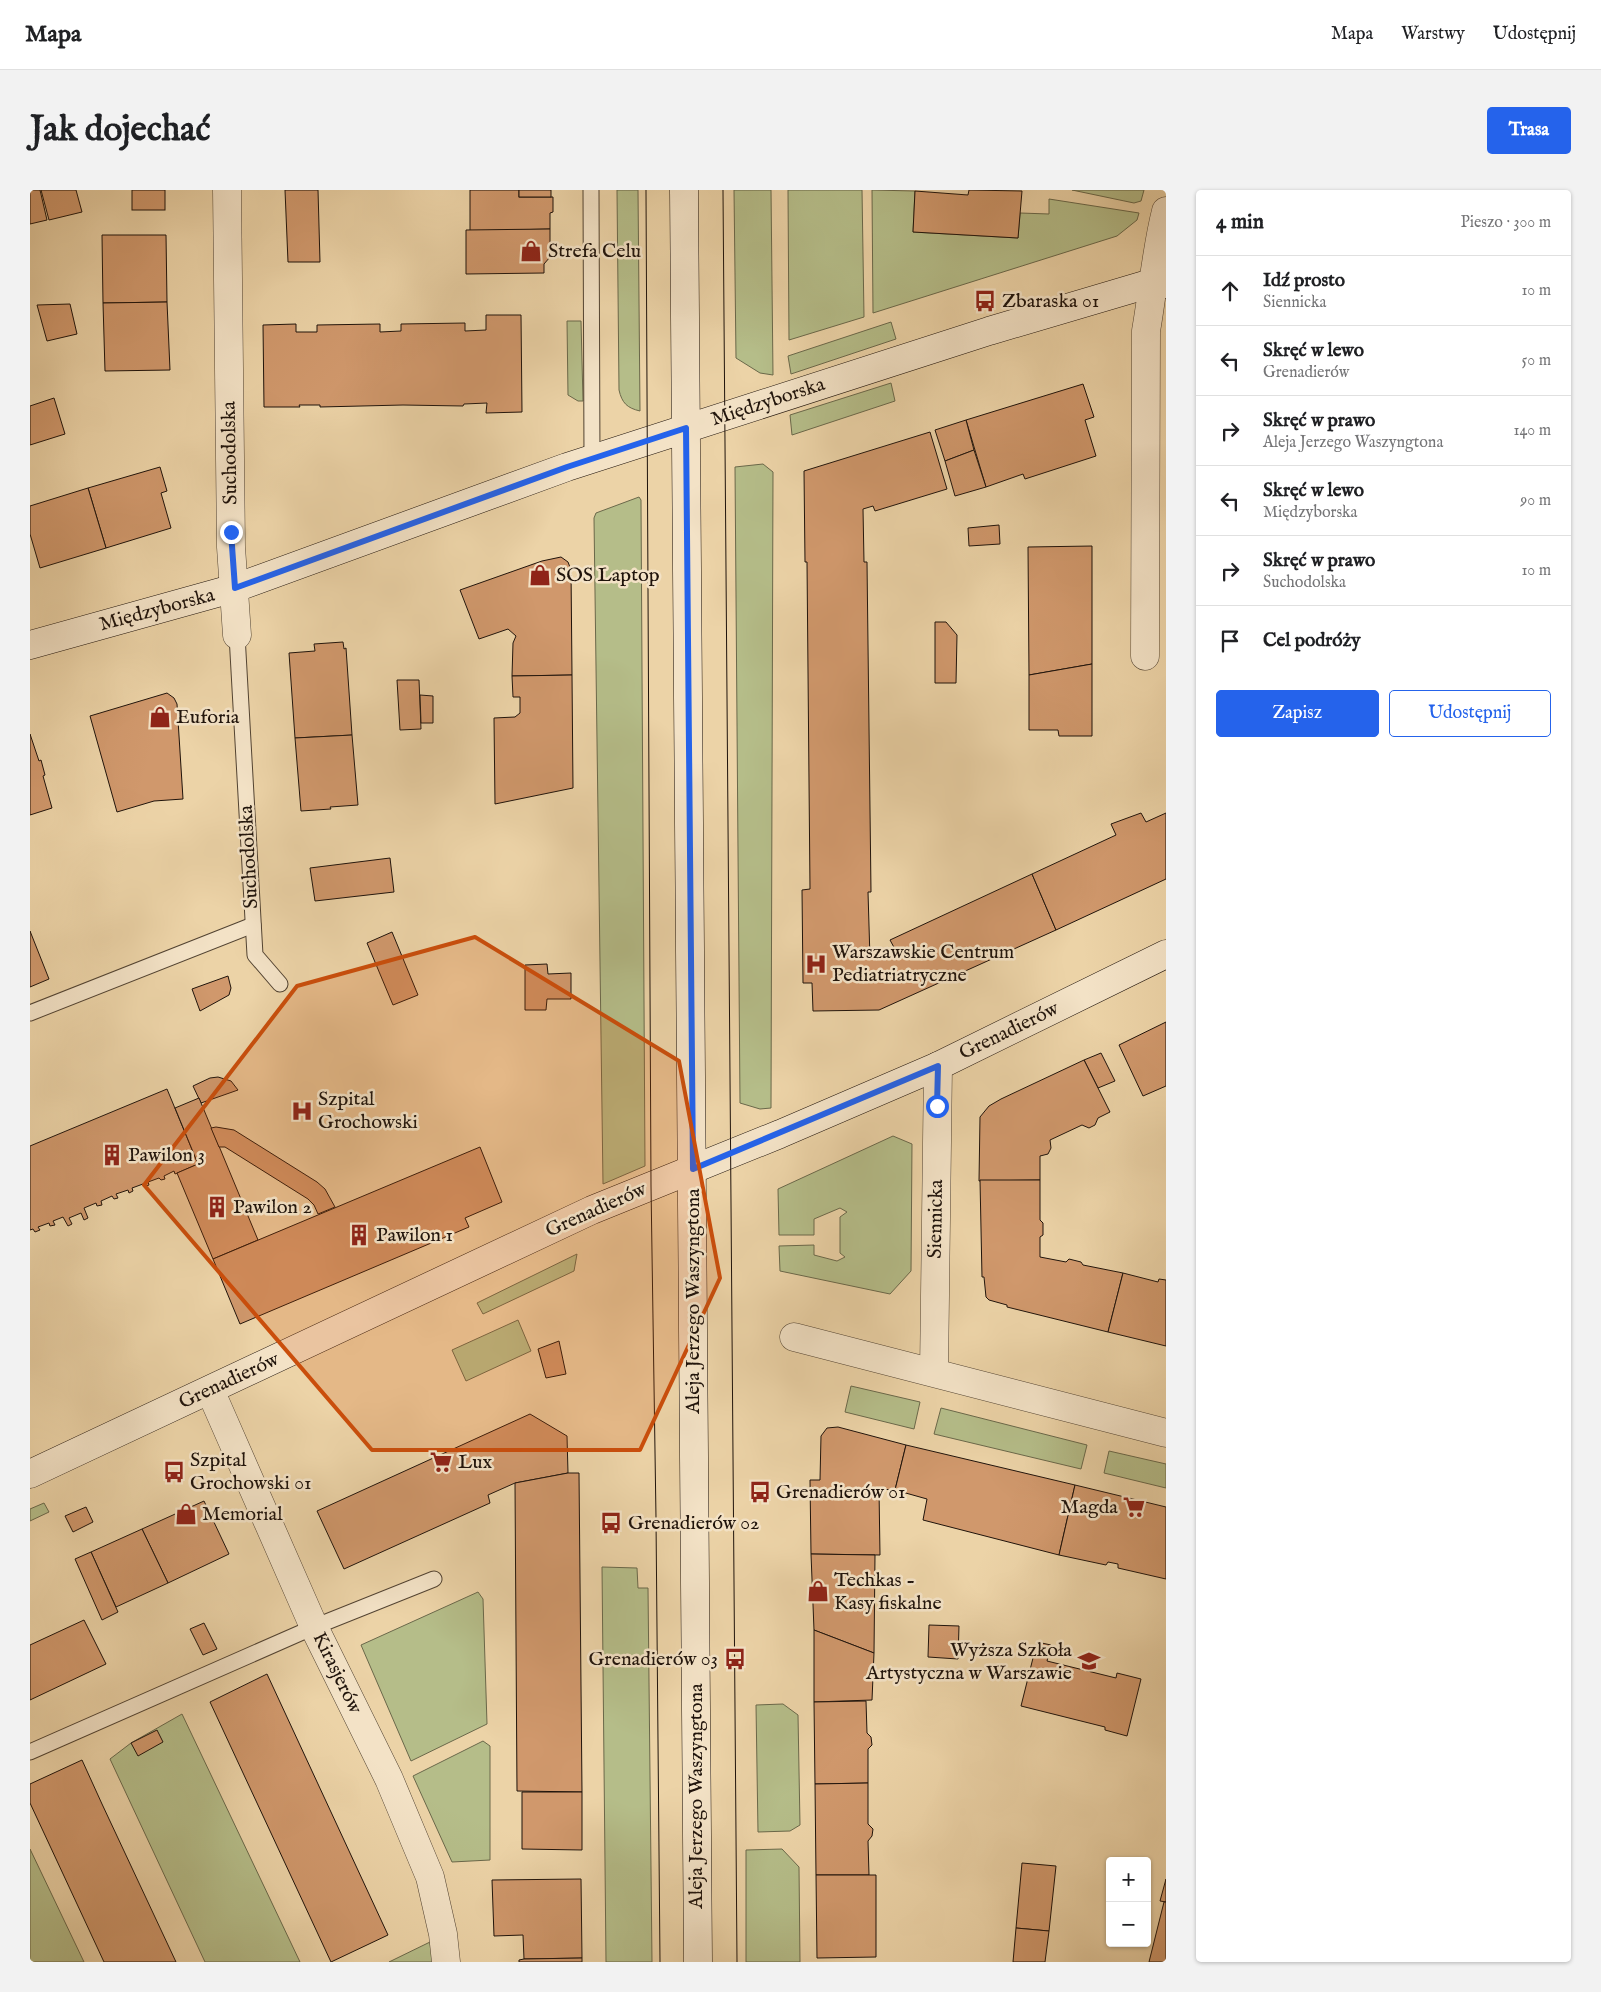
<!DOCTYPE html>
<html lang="pl">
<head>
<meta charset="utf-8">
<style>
  body { margin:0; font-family:"IM FELL English",serif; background:#f2f2f2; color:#202124 }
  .controls { position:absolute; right:15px; bottom:15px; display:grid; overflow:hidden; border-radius:5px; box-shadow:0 1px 4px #0004 }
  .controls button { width:45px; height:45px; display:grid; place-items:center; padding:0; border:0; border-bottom:1px solid #e0e0e0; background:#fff; color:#202124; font:25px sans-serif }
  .stop { position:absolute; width:15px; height:15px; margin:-11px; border:4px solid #2563eb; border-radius:50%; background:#fff }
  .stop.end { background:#2563eb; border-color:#fff; box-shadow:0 1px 5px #0008 }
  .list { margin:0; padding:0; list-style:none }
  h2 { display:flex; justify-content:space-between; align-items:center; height:65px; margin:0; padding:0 20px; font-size:21px }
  h2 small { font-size:16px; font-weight:400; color:#757577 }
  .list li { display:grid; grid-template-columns:32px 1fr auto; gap:15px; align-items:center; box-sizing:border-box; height:70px; padding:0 20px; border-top:1px solid #e0e0e0 }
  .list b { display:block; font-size:19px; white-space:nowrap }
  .list p { margin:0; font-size:16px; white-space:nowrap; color:#757577 }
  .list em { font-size:16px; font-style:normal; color:#757577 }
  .actions { display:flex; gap:10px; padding:15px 20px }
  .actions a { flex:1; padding:11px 0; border:1px solid #2563eb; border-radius:5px; text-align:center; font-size:18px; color:#2563eb }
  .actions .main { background:#2563eb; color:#fff }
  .icon { flex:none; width:28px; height:28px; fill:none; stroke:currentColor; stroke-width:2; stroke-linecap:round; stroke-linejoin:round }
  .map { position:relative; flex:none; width:1136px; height:1772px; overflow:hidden; border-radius:5px }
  header { display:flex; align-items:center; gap:30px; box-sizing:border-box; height:70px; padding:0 25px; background:#fff; border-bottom:1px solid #e0e0e0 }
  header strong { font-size:24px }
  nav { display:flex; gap:28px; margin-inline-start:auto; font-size:18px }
  .intro { display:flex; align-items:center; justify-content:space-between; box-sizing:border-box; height:120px; padding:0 30px }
  h1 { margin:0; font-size:35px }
  .button { padding:12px 22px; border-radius:5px; background:#2563eb; color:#fff; font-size:18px; font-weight:700 }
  main { display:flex; gap:30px; padding:0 30px }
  aside { flex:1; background:#fff; border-radius:5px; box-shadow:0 1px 4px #0004 }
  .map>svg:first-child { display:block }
  .green { fill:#b5bd89; stroke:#6a684a }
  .building { fill:#d0986c; stroke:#1f130b }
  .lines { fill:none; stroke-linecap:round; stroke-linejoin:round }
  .lane-casing { stroke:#524332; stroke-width:17 }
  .street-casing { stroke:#524332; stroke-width:29 }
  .secondary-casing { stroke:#1f130b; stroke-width:29 }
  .lane { stroke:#f3e2c6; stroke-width:15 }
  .street { stroke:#f3e2c6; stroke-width:28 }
  .secondary { stroke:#f3e2c6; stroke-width:28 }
  .tram { stroke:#1f130b; stroke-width:1 }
  .route { stroke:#2563eb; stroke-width:6 }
  .marked { fill:#ca4e0c; fill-opacity:0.2; stroke:#ca4e0c; stroke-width:4; stroke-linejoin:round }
  .labels { text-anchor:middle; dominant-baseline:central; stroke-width:5; stroke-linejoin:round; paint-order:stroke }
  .poi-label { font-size:20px; fill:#1f130b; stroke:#f3e2c6; text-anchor:start }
  .street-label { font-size:20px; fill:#1f130b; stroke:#f3e2c6 }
</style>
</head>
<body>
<header>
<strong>Mapa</strong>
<nav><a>Mapa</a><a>Warstwy</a><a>Udostępnij</a></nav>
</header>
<div class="intro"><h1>Jak dojechać</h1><a class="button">Trasa</a></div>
<main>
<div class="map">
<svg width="1136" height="1772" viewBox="0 0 1136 1772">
  <rect width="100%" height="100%" fill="#ecd3a7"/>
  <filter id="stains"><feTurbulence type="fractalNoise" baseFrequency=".004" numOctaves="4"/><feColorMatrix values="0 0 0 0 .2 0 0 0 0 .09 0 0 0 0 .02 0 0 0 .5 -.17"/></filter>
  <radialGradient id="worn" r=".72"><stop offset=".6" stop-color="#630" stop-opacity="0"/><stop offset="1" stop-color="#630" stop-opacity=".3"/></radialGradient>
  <g class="green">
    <path d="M587,0h21l2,221c-13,-3 -18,-8 -21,-21z"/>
    <polygon points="704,0 741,0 743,185 730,183 706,168"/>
    <polygon points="758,0 832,0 834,127 759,150"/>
    <polygon points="842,0 885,1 883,42 988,48 990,23 1019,24 1019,9 1109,23 1107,30 1087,46 843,123"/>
    <polygon points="1042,0 1114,0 1111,11 1104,13"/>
    <polygon points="537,131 551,131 553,211 548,211 538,205"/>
    <polygon points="861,132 866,149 761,184 758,166"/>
    <polygon points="861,193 865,211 762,245 760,225"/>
    <polygon points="733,274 743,282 741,918 730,919 710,913 705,277"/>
    <polygon points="609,307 611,310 615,976 573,994 564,328 566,323"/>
    <polygon points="863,946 882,954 881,1081 860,1104 750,1081 749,1056 784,1055 784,1065 807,1071 815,1067 810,1063 810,1027 817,1022 810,1018 784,1029 784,1045 749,1045 748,999"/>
    <polygon points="547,1064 544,1081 453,1124 447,1113"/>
    <polygon points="488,1130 501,1161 436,1191 422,1160"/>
    <polygon points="821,1196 890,1212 884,1239 815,1222"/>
    <polygon points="911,1218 1057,1255 1051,1279 904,1244"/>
    <polygon points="1079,1261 1136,1274 1136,1298 1074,1283"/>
    <polygon points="14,1313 19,1322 0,1331 0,1319"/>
    <polygon points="572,1377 607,1378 608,1398 618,1398 622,1772 576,1772"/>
    <polygon points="448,1402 453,1409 457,1534 381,1571 331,1455"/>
    <polygon points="753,1514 768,1525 770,1635 760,1641 728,1642 726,1515"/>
    <polygon points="152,1524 270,1772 175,1772 80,1569 101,1553"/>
    <polygon points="453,1551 460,1556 460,1670 422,1672 383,1586"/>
    <polygon points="0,1659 54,1772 0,1772"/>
    <polygon points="752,1659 769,1677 770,1772 716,1772 716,1660"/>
    <polygon points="400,1752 403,1772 359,1772"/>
  </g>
  <g class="building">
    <polygon points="0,0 10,0 17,30 0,34"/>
    <polygon points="11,0 46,0 52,22 19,30"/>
    <rect x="102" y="0" width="33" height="20"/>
    <polygon points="255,0 288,0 290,72 258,72"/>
    <polygon points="440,0 489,0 489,7 523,7 523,22 520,23 520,39 440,41"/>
    <rect x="489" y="0" width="32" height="7"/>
    <polygon points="939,0 992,1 988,48 883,42 885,1 938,5"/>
    <polygon points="520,39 520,67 514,74 514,83 436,84 436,40"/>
    <polygon points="72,45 136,45 137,112 73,113"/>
    <polygon points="137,112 140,180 75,181 73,113"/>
    <polygon points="40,114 47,144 17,151 7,115"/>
    <polygon points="456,125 491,125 492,222 456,223 457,213 434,214 433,216 373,215 290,217 290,215 269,215 270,217 234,217 233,135 266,134 266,142 287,142 287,135 350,134 350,142 371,141 371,134 435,133 435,141 456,140"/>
    <polygon points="1053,194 1064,227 1055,230 1066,266 995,289 993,284 956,297 936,230"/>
    <polygon points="24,208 35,244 0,255 0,216"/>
    <polygon points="936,230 944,260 915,271 905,240"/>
    <polygon points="900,242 917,299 845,321 843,316 833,319 834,372 837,372 841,702 838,702 840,769 852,769 866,761 860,750 1002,684 1026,740 849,820 783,821 782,793 773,793 772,700 780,699 777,372 775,372 774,281"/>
    <polygon points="944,260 956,297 925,306 915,271"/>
    <polygon points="130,277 137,301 131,303 141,338 76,358 58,298"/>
    <polygon points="58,298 76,358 10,378 0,344 0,316"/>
    <polygon points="969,335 970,354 939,356 938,338"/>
    <polygon points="1062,356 1062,474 999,485 998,357"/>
    <polygon points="531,367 538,372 541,380 542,485 482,486 483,453 486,446 478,439 449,449 430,400 512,371"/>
    <polygon points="905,432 916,432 927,445 926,493 905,493"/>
    <polygon points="313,452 314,459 316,458 322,545 265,548 259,463 285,461 284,454"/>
    <polygon points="1062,474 1062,546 1029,546 1028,540 999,540 999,485"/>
    <polygon points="542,485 543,598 465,614 464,528 485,527 490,523 490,507 483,507 482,486"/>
    <polygon points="367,490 389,490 391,539 370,540"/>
    <polygon points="137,503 144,508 147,514 153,609 124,611 87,622 60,526"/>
    <polygon points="390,505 403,506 403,533 391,533"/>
    <polygon points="0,544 9,571 11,570 15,585 13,586 22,618 0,625"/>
    <polygon points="322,545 328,615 300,617 301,619 271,621 265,548"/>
    <polygon points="1111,623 1116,632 1136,623 1136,689 1026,740 1002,684 1086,645 1081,634"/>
    <polygon points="360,668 364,702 285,711 280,678"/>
    <polygon points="0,741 19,789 0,797"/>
    <polygon points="362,742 388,805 363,815 337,753"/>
    <polygon points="517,774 518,784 541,783 541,809 517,809 516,820 495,820 495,775"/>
    <polygon points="198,786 201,798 199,805 170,821 162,799"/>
    <polygon points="1136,832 1136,896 1113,906 1089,855"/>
    <polygon points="1071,863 1085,891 1068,898 1054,870"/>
    <polygon points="1054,870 1080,922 1068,928 1065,935 1059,938 1052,935 1020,950 1021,958 1018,964 1010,966 1010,990 949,991 950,927 959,916 971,909"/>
    <polygon points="188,887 201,891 208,900 171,913 163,896 180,888"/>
    <polygon points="137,899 168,974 145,984 144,981 134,986 135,989 131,990 129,988 118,992 119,995 114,997 113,994 102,998 103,1001 99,1003 98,1000 86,1004 88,1008 84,1009 82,1006 71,1011 72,1015 67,1016 66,1013 54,1018 58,1028 54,1030 51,1023 39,1028 42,1034 38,1036 33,1027 23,1031 25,1035 20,1036 19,1033 8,1037 10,1040 5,1042 3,1039 0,1040 0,956"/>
    <polygon points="169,908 228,1050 183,1069 147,983 168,974 145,918"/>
    <polygon points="186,937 204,940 287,992 295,999 305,1017 288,1024 284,1015 278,1009 195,957 189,957 181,938"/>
    <polygon points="450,957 472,1012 435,1028 439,1037 210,1134 183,1069"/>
    <polygon points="950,990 1010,990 1010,1030 1013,1033 1013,1045 1010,1047 1010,1067 1036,1072 1039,1069 1051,1072 1053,1075 1093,1083 1078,1142 977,1117 977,1115 959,1110 956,1107 954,1087 952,1087"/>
    <polygon points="1093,1083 1128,1092 1129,1089 1136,1090 1136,1156 1078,1142"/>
    <polygon points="529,1151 536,1184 516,1188 508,1159"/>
    <polygon points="500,1224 537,1246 538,1283 485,1293 458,1305 460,1313 314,1379 287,1321"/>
    <polygon points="808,1237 876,1255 865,1300 849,1299 850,1365 781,1364 780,1290 790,1290 791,1246 797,1238"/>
    <polygon points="876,1255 1045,1295 1029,1365 893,1330 897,1309 865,1300"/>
    <polygon points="538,1283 549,1283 552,1602 487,1601 485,1293"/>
    <polygon points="1045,1295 1136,1317 1136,1389 1088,1378 1088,1374 1078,1372 1076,1375 1029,1365"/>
    <polygon points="174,1311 199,1364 138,1393 112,1339"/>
    <polygon points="56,1317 63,1332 43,1342 35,1326"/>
    <polygon points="112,1339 138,1393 86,1417 61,1362"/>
    <polygon points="61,1362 88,1422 72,1430 45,1369"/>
    <polygon points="781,1364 845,1365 844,1463 784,1440"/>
    <polygon points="54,1430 76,1474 0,1510 0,1455"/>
    <polygon points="174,1433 187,1459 173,1465 160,1439"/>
    <polygon points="899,1435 929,1436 928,1469 898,1467"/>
    <polygon points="784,1440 844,1463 842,1510 784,1512"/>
    <polygon points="1007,1452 1021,1455 1017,1471 1086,1488 1087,1483 1111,1489 1097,1546 1075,1540 1075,1537 991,1516"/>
    <polygon points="237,1484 358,1745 301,1772 180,1512"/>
    <polygon points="836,1511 837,1543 841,1547 842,1555 838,1559 838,1593 785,1594 784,1512"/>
    <polygon points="127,1540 133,1552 108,1566 101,1553"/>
    <polygon points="52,1570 72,1614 146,1772 74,1772 0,1613 0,1594"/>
    <polygon points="838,1593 838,1634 843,1639 842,1646 838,1651 839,1685 786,1685 785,1594"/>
    <polygon points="492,1602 552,1602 552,1660 492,1659"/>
    <polygon points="992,1673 1026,1676 1019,1741 986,1738"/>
    <polygon points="786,1685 846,1685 846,1767 787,1768"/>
    <polygon points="551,1689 552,1768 494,1769 493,1745 464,1746 462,1690"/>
    <polygon points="1136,1689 1136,1712 1130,1711"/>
    <polygon points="1134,1712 1136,1712 1136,1772 1119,1772"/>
    <polygon points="986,1738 1019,1741 1015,1772 983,1772"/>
    <polygon points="552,1768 552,1772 489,1772 489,1770 494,1769"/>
  </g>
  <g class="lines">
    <g class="lane-casing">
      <g id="lane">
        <polyline points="561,0 562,269"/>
        <polyline points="207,445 225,765 250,794"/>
        <polyline points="0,823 223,735"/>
        <polyline points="0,1562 284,1437 404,1389"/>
      </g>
    </g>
    <g class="street-casing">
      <g id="street">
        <polyline points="197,0 201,357 207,445"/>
        <path d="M1115,466l1,-325c7,-40 10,-81 20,-120"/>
        <polyline points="764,1147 1136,1243"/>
        <polyline points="904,1182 908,876"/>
        <polyline points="180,1200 284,1437 359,1589 400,1687 413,1744 416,1772"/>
      </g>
    </g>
    <g class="secondary-casing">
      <g id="secondary">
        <polyline points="654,0 668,1772"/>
        <polyline points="0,455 205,398 537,277 959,141 1125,92 1136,94"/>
        <polyline points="0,1284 562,1020 750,944 908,876 1136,764"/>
      </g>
    </g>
    <use href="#lane" class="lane"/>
    <use href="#street" class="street"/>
    <use href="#secondary" class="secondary"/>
    <g class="tram">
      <polyline points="616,0 621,996 626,1328 630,1772"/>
      <polyline points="693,0 707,1772"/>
    </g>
  </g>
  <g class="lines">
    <polyline class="route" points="201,342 205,398 537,277 656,238 663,979 908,876 907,916"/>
  </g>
  <path class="marked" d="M445,747l204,124 41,217 -80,172h-268l-228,-265 153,-199z"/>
  <defs>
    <g id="shop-bare" transform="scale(1.725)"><path d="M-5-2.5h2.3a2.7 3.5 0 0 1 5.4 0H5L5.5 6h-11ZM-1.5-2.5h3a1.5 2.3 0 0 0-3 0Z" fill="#8f2418" stroke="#f3e2c6" stroke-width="2.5" paint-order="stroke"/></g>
    <g id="bus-bare" transform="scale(1.725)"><path d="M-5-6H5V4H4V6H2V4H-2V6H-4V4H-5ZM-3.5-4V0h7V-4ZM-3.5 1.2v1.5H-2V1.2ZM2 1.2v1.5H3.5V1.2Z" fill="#8f2418" stroke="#f3e2c6" stroke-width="2.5" paint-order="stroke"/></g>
    <g id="hospital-bare" transform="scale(1.725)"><path d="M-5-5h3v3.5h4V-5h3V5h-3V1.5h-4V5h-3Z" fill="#8f2418" stroke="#f3e2c6" stroke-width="2.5" paint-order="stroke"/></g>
    <g id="building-bare" transform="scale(1.725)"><path d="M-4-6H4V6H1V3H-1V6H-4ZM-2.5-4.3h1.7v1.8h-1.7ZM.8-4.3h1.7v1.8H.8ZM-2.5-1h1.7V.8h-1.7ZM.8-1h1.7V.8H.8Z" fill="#8f2418" stroke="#f3e2c6" stroke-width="2.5" paint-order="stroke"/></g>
    <g id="supermarket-bare" transform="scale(1.725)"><path d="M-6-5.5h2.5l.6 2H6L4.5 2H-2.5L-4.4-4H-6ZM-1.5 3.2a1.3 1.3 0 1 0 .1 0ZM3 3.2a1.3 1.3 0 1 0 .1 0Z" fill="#8f2418" stroke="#f3e2c6" stroke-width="2.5" paint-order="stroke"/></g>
    <g id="university-bare" transform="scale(1.725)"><path d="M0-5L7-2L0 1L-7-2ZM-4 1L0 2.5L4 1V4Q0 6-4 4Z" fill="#8f2418" stroke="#f3e2c6" stroke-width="2.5" paint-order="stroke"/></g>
  </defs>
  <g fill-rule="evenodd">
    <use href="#shop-bare" x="501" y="61"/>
    <use href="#bus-bare" x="955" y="111"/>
    <use href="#shop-bare" x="510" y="385"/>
    <use href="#shop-bare" x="130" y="527"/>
    <use href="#hospital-bare" x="786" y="774"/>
    <use href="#hospital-bare" x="272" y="921"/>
    <use href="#building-bare" x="82" y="965"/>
    <use href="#building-bare" x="187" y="1017"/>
    <use href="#building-bare" x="329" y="1045"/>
    <use href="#supermarket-bare" x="411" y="1272"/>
    <use href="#bus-bare" x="144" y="1282"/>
    <use href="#bus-bare" x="730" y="1302"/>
    <use href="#supermarket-bare" x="1104" y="1317"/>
    <use href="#shop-bare" x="156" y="1324"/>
    <use href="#bus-bare" x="581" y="1333"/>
    <use href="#shop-bare" x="788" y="1401"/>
    <use href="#bus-bare" x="705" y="1469"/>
    <use href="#university-bare" x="1059" y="1471"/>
  </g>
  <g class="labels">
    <g class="poi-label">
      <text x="518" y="61">Strefa Celu</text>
      <text x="972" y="111">Zbaraska 01</text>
      <text x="526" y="385">SOS Laptop</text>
      <text x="146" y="527">Euforia</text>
      <text x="802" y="762">Warszawskie Centrum<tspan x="802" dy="23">Pediatriatryczne</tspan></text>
      <text x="288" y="909">Szpital<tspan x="288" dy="23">Grochowski</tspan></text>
      <text x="98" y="965">Pawilon 3</text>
      <text x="203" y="1017">Pawilon 2</text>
      <text x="346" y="1045">Pawilon 1</text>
      <text x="160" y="1270">Szpital<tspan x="160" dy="23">Grochowski 01</tspan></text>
      <text x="428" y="1272">Lux</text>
      <text x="746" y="1302">Grenadierów 01</text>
      <text x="1088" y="1317" text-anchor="end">Magda</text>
      <text x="172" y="1324">Memorial</text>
      <text x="598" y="1333">Grenadierów 02</text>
      <text x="804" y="1390">Techkas -<tspan x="804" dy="23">Kasy fiskalne</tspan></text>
      <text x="1042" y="1460" text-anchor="end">Wyższa Szkoła<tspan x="1042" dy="23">Artystyczna w Warszawie</tspan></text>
      <text x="688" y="1469" text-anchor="end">Grenadierów 03</text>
    </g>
    <g class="street-label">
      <text transform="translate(738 212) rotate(-18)">Międzyborska</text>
      <text transform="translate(200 263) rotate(-91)">Suchodolska</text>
      <text transform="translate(127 420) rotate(-15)">Międzyborska</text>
      <text transform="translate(219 667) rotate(-93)">Suchodolska</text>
      <text transform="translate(979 841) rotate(-26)">Grenadierów</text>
      <text transform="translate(566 1020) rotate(-24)">Grenadierów</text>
      <text transform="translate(906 1029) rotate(-89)">Siennicka</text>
      <text transform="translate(663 1111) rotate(-90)">Aleja Jerzego Waszyngtona</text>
      <text transform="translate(199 1191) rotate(-25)">Grenadierów</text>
      <text transform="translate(307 1483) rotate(64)">Kirasjerów</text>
      <text transform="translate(666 1606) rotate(-90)">Aleja Jerzego Waszyngtona</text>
    </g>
  </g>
  <rect width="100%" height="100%" filter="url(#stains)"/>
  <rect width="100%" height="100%" fill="url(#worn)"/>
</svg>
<div class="controls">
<button>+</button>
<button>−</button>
</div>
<div class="stop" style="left:907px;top:916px"></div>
<div class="stop end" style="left:201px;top:342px"></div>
</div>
<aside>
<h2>4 min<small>Pieszo · 300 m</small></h2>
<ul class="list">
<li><svg class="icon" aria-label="ahead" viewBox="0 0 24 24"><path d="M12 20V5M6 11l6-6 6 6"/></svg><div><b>Idź prosto</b><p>Siennicka</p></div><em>10 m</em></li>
<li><svg class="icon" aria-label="left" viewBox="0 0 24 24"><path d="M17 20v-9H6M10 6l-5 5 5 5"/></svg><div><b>Skręć w lewo</b><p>Grenadierów</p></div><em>50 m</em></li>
<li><svg class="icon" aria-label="right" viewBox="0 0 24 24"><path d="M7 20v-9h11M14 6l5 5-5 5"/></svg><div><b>Skręć w prawo</b><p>Aleja Jerzego Waszyngtona</p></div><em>140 m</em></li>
<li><svg class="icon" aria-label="left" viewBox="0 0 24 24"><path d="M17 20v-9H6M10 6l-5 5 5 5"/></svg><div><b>Skręć w lewo</b><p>Międzyborska</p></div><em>90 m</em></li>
<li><svg class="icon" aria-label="right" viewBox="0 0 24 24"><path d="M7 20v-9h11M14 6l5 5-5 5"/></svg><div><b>Skręć w prawo</b><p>Suchodolska</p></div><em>10 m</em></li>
<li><svg class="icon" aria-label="arrive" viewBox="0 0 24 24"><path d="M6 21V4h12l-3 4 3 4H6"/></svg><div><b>Cel podróży</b></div></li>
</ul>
<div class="actions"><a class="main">Zapisz</a><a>Udostępnij</a></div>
</aside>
</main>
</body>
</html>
